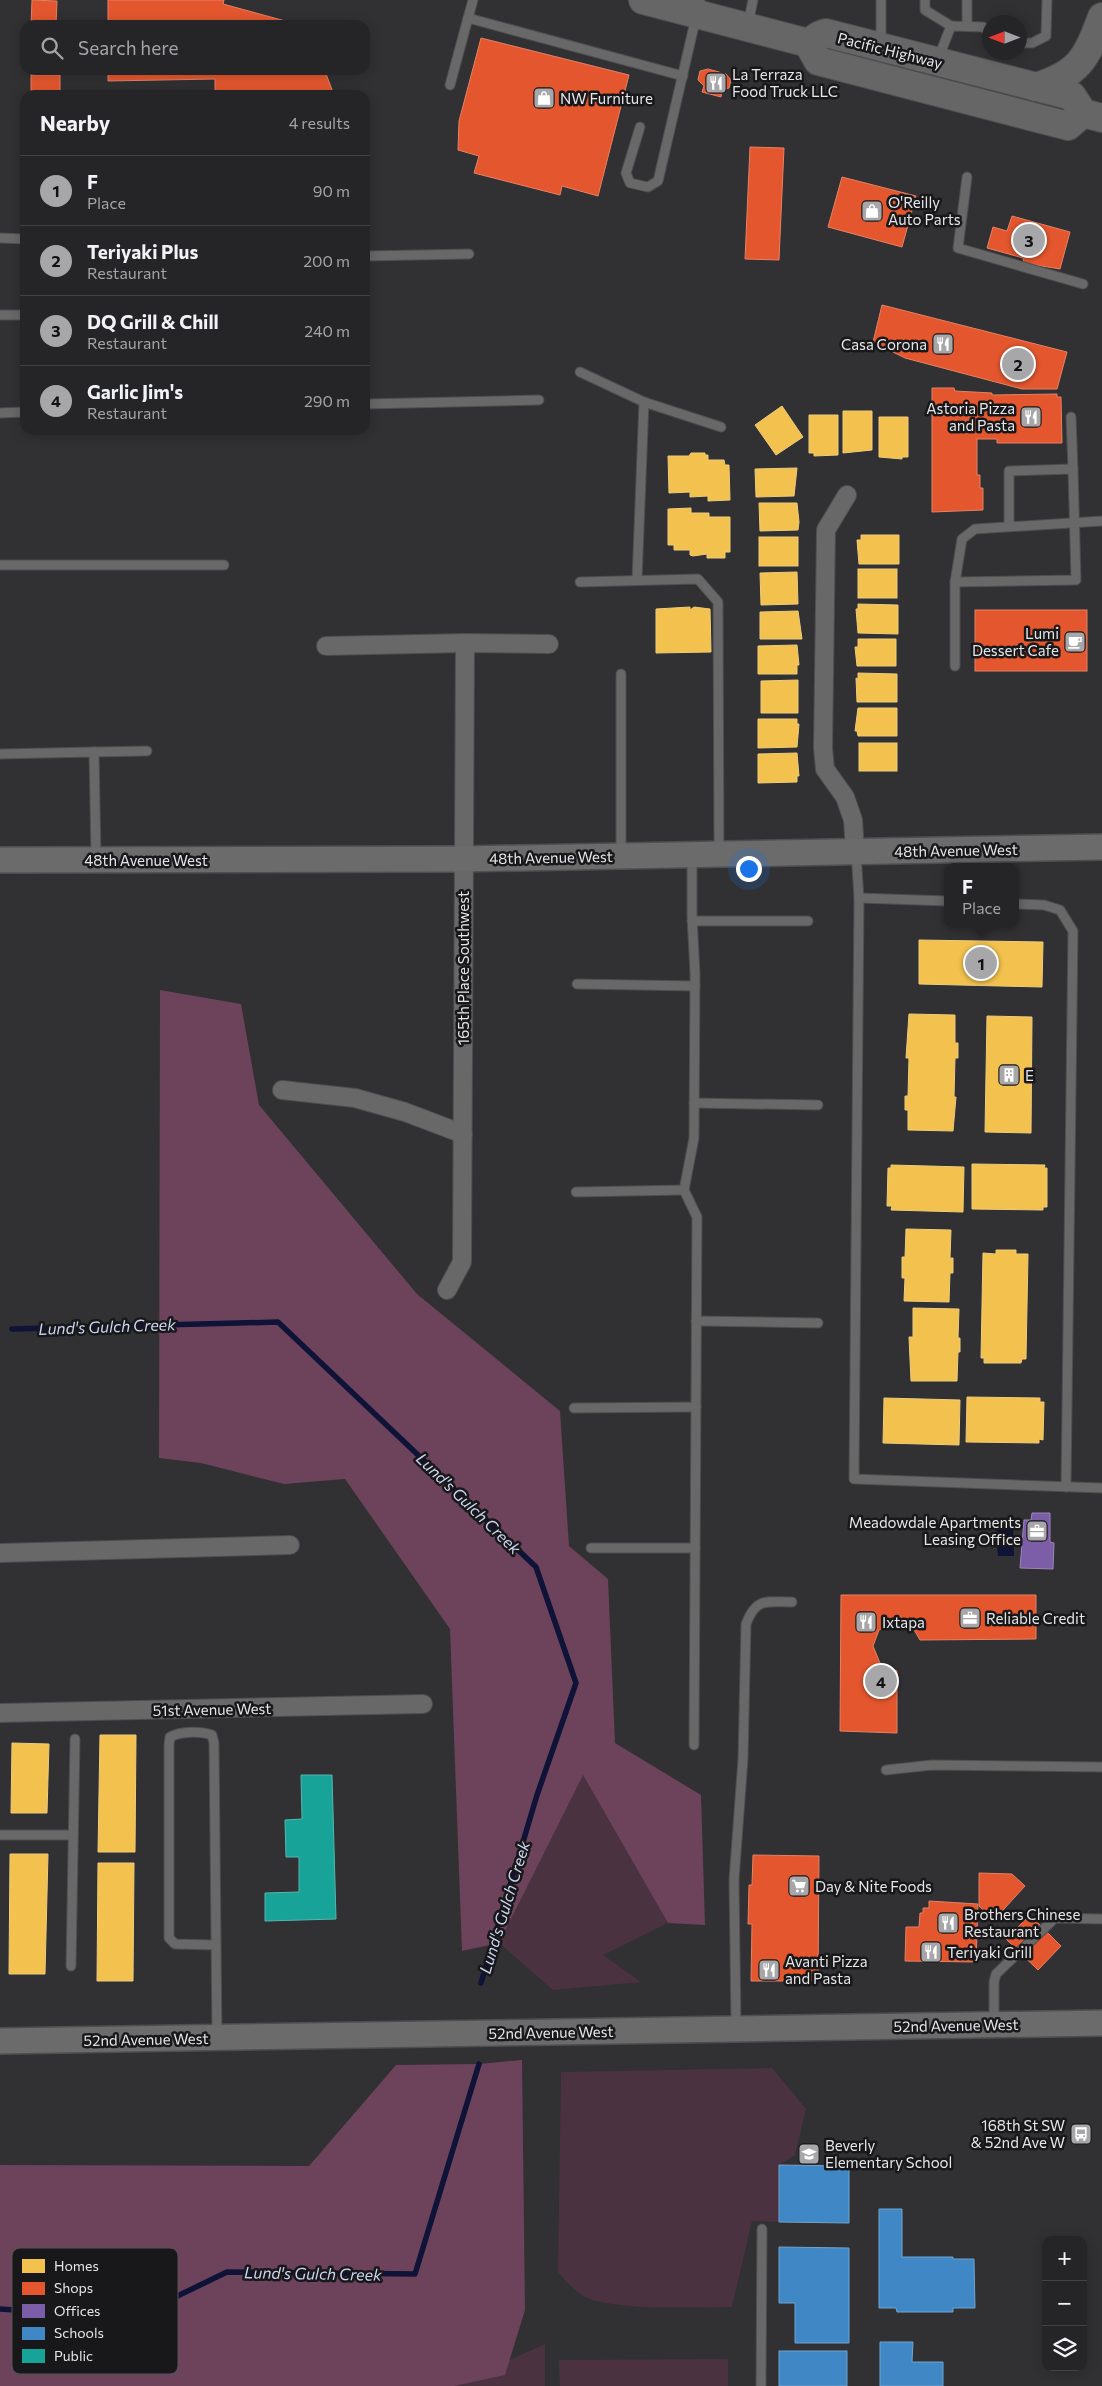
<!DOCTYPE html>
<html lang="en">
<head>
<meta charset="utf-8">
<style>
  body { margin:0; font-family:Commissioner,sans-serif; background:#2d2c2e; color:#f1f3f6 }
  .controls { position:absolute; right:15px; bottom:15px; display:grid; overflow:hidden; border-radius:10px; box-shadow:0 2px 12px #0003 }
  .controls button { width:45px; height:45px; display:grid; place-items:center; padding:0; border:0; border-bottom:1px solid #424143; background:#252426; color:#f1f3f6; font:25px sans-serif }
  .compass { position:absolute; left:982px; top:15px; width:45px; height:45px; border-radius:50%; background:#252426; box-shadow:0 2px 12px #0003; rotate:270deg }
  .you { position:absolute; left:748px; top:868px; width:18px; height:18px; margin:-12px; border:4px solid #fff; border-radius:50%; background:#1a73e8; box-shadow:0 0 0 8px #1a73e833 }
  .badge { display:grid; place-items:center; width:32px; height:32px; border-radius:50%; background:#a7a6a8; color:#111; font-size:16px; font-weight:700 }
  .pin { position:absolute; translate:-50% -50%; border:2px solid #fff; box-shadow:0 1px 5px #0006 }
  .popup { position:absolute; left:944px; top:863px; width:75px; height:65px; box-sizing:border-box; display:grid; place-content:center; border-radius:10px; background:#252426; filter:drop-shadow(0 1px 4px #0005); font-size:16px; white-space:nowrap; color:#a3a4a7 }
  .popup b { font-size:19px; color:#f1f3f6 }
  .popup::after { content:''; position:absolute; left:50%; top:100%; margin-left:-10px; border:10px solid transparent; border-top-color:#252426 }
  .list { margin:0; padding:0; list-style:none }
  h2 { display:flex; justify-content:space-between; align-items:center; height:65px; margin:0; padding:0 20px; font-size:21px }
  h2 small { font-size:16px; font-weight:400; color:#a3a4a7 }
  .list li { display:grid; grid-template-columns:32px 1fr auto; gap:15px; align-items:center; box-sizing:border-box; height:70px; padding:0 20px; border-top:1px solid #424143 }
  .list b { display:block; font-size:19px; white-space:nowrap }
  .list p { margin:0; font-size:16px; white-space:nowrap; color:#a3a4a7 }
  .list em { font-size:16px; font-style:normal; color:#a3a4a7 }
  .icon { flex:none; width:28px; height:28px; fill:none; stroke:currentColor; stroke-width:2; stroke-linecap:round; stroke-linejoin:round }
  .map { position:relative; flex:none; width:1102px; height:2386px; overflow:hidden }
  .search { position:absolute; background:#252426; box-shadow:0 2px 12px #0003; left:20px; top:20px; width:350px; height:55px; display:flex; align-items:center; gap:12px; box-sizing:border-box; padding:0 18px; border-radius:15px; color:#a3a4a7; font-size:19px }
  .panel { position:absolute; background:#252426; box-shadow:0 2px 12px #0003; left:20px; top:90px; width:350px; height:345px; border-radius:15px }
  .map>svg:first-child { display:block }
  .green { fill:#4b3241 }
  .forest { fill:#6c435b }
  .water { fill:#0e1337 }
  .homes { fill:#f2c14e; stroke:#eecc7c }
  .shops { fill:#e4572e; stroke:#e58266 }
  .offices { fill:#7b5ea7; stroke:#9b86ba }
  .schools { fill:#3f88c5; stroke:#71a4cf }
  .public { fill:#17a398; stroke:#55b7b0 }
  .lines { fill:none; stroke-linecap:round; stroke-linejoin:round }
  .stream { stroke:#0e1337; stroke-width:5.5 }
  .lane-casing { stroke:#4e4d4f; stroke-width:11 }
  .street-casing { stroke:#4e4d4f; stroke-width:20 }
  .secondary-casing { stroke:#4e4d4f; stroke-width:28 }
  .highway-casing { stroke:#4e4d4f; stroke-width:30 }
  .lane { stroke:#686868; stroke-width:9 }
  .street { stroke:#686868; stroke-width:18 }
  .secondary { stroke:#6b6b6b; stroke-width:25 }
  .highway { stroke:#676667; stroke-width:28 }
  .labels { text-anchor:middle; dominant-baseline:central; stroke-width:5; stroke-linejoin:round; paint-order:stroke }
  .street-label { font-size:15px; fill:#e6e5e7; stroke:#181719 }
  .poi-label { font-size:15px; fill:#e6e5e7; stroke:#181719; text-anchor:start }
  .water-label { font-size:16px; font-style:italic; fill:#ccd6f3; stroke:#181719 }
  .key { fill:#181719; stroke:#565557; stroke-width:1 }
  .key-label { font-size:14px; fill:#e6e5e7 }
</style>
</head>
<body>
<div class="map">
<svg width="1102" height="2386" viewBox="0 0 1102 2386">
  <rect width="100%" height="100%" fill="#313032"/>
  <g class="green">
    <polygon points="583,1775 668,1923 603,1955 641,1982 553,1990 499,1943"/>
    <path d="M772,2068l34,41 -11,46 -16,10v57l-27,-1 -20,86c-41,0 -109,4 -145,-9 -10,-4 -22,-18 -29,-26l3,-200z"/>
    <polygon points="545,2344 545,2386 452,2386"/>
    <polygon points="728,2359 728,2386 560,2386 559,2360"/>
  </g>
  <g class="forest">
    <polygon points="160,990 241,1004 259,1105 417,1294 560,1411 569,1546 608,1579 615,1743 701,1795 705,1925 668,1923 583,1775 499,1943 462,1951 450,1629 345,1479 284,1484 201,1463 159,1458"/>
    <polygon points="522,2060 525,2310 505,2375 454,2386 0,2386 0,2165 309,2166 396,2065 479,2064"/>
  </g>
  <polygon class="water" points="1015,1519 1015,1526 1013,1526 1014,1556 998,1556 996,1538 998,1520"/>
  <g class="homes">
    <polygon points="782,406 803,437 776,455 755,425"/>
    <polygon points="843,411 872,411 872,450 843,453"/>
    <polygon points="809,415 838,415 838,455 814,456 814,453 809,453"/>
    <polygon points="879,417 908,417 908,457 902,457 902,459 879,457"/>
    <polygon points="691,453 705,453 705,455 708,455 708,460 724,460 725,465 729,465 730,500 708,501 708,496 690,497 690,492 669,493 668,456 689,456"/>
    <polygon points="797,468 794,496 756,497 755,469"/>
    <polygon points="759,503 797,503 799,522 798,530 760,531"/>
    <polygon points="691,508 691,513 709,513 709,517 730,517 730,552 725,552 725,558 707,558 707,554 693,556 690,555 690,550 674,550 674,545 668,545 668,509"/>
    <polygon points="861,535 899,535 899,564 859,564 857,540 861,540"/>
    <rect x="759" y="537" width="39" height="29"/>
    <rect x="858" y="569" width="39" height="29"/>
    <polygon points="797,572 798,604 761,605 760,573"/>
    <polygon points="858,604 898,605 898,634 858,633 856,609 858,609"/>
    <polygon points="690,607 690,610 694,607 710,609 711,652 656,653 656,609"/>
    <polygon points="798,611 802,639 760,639 760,612"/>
    <polygon points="858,639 896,639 896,666 857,666 855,647 858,647"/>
    <polygon points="797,645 799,665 797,665 797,674 758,674 758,646"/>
    <polygon points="858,673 897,674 897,702 857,702 856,678 858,679"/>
    <polygon points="798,680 798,713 761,713 761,681"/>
    <polygon points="858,708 897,708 897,736 858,736 857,731 855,731"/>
    <polygon points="758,719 797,719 797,724 799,724 797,747 758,748"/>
    <rect x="859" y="743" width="38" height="28"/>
    <polygon points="797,753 799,776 797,776 797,782 758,783 758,754"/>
    <polygon points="919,940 1043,942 1042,987 919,984"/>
    <polygon points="909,1014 955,1015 955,1043 958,1043 958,1058 955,1058 954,1097 956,1097 953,1131 908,1130 908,1110 905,1110 905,1096 908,1096 909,1058 906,1058"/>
    <polygon points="987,1016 1032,1017 1031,1133 985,1132"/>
    <polygon points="972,1164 1045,1165 1044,1168 1047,1168 1047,1207 1043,1207 1043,1210 972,1209"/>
    <polygon points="891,1165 964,1167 963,1212 891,1210 892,1206 887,1206 888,1168 891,1168"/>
    <polygon points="906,1229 951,1230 950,1258 953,1258 953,1273 950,1273 949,1302 904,1301 905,1278 902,1278 902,1257 905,1257"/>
    <polygon points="996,1250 1016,1250 1016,1254 1028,1254 1026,1359 1022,1359 1021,1363 984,1363 984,1358 981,1358 983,1253 996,1254"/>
    <polygon points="913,1308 959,1309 958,1338 960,1338 960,1352 958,1352 957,1381 911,1381 909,1337 913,1337"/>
    <polygon points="967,1397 1040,1398 1040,1402 1044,1402 1043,1440 1039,1439 1039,1443 966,1442"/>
    <polygon points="884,1398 960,1400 959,1445 883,1443"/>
    <polygon points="100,1735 136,1735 135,1852 98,1852"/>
    <polygon points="12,1743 49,1744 47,1813 11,1813"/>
    <polygon points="10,1854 48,1854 45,1974 9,1974"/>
    <polygon points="98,1863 134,1863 133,1981 97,1981"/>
  </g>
  <g class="shops">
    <polygon points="32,0 57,1 56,25 31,25"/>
    <polygon points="108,0 224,0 223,4 300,25 108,25"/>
    <polygon points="481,38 629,75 598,196 562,186 560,195 474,173 479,156 458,150 459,121"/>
    <polygon points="708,69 726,74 731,80 729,88 722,90 721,97 702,92 704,86 698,80 700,71"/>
    <polygon points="108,70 330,70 325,71 334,95 215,95 215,79 108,81"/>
    <rect x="31" y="75" width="29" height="20"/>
    <polygon points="750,147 784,148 779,260 745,259"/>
    <polygon points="842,177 916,196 902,247 828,227"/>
    <polygon points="1012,216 1070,232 1060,269 1024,263 1023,258 987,248 993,227 1007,231"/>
    <polygon points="882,305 1067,352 1057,389 1022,389 905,358 873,342"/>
    <polygon points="932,388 954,388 955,391 992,393 992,395 1057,394 1057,397 1061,397 1062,443 997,443 997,439 977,439 977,475 980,475 980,488 983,488 983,510 932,512"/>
    <rect x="975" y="610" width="112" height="61"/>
    <polygon points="841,1595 1036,1595 1036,1639 920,1640 913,1628 896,1621 879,1630 873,1646 880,1663 897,1671 897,1733 840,1731"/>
    <polygon points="753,1855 819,1856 818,1981 751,1981 752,1924 748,1924 749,1885 752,1885"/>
    <polygon points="979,1873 1012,1874 1025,1886 994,1920 979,1906"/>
    <polygon points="929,1901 978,1904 976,1962 905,1961 906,1927 919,1927 920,1913 923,1913 923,1908 929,1908"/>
    <polygon points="1030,1915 1061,1946 1038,1970 1006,1939"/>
  </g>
  <polygon class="offices" points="1032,1513 1050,1513 1050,1542 1054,1543 1053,1569 1020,1568 1024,1520 1031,1520"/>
  <g class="schools">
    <polygon points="779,2165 849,2166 849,2223 779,2222"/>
    <polygon points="879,2209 902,2209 902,2257 953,2257 953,2259 974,2259 975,2308 953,2308 953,2312 897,2312 896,2308 879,2308"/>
    <polygon points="779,2247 849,2248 849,2343 795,2343 795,2303 779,2303"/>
    <polygon points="880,2342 913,2342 912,2362 943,2362 943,2386 880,2386"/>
    <rect x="779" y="2351" width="68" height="35"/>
  </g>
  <polygon class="public" points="301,1775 332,1775 336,1919 265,1921 265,1893 299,1892 299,1857 286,1857 285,1820 302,1819"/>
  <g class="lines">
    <g class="stream">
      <polyline points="12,1329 278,1322 536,1567 576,1683 537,1795 481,1983"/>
      <polyline points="0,2309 77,2314 161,2304 227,2272 415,2274 479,2064"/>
    </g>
    <g class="lane-casing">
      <g id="lane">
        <polyline points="881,0 881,45"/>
        <polyline points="925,0 925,10 951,26"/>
        <polyline points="967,0 967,26"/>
        <polyline points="468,18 473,0"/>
        <polyline points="748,24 753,0"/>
        <polyline points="1020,43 1032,43 1046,36 1047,0"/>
        <polyline points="938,59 951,26 983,27 990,33"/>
        <polyline points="450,85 468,18 683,76"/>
        <polyline points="640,127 626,173 630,183 648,187 658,181 700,0"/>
        <polyline points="967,177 958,248 1083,284"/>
        <polyline points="0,238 25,239"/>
        <polyline points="365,256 469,254"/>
        <polyline points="0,315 25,315"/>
        <polyline points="580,372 644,402 637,580"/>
        <polyline points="644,402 721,427"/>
        <polyline points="365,404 539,400"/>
        <polyline points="0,413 25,412"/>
        <polyline points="1071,417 1073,469"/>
        <polyline points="0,565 224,565"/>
        <polyline points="580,582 698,579 718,602 719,854"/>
        <polyline points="955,582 1076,580 1073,469 1009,471 1009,526"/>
        <polyline points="955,666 955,582 962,539 975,529 1102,521"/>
        <polyline points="621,674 621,856"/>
        <polyline points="94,752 147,751"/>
        <polyline points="0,754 94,752 96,857"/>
        <polyline points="856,853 859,898"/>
        <polyline points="692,856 692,916 695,974 694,1138 684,1190 697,1217 694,1745"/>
        <polyline points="947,901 859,898 854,1479 1102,1488"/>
        <polyline points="1015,904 1044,905 1060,910 1073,931 1066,1487"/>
        <polyline points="692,921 808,921"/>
        <polyline points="577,984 695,986"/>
        <polyline points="694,1103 818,1105"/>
        <polyline points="576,1192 684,1190"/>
        <polyline points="696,1321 818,1323"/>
        <polyline points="574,1408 696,1407"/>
        <polyline points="591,1548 695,1548"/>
        <polyline points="886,1770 932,1765 1102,1767"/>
        <polyline points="0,1835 73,1835"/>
        <path d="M215,1945l-40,-1 -6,-6v-193l1,-8c11,-6 31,-6 42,-2l2,8 3,294"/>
        <polyline points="71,1966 75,1739"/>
        <polyline points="994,2024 994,1982 996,1974 1055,1918 1102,1919"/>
        <path d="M736,2026l-2,-146 9,-121 3,-135c10,-27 21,-22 46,-22"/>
        <polyline points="761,2386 762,2229"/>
      </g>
    </g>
    <g class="street-casing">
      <g id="street">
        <polyline points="847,495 826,530 823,748 825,769 845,797 853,820 855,852"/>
        <polyline points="326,646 465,643 549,644"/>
        <polyline points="282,1090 355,1098 405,1112 463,1134"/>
        <polyline points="447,1290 462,1262 465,643"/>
        <polyline points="0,1553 290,1545"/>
        <polyline points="0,1713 423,1704"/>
      </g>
    </g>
    <g class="secondary-casing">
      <g id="secondary">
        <polyline points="0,860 462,859 1102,847"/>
        <polyline points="0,2041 1102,2023"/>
      </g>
    </g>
    <g class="highway-casing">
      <g id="highway">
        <polyline points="643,0 808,43"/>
        <polyline points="808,43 820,35 826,33 1072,96 1083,113 1102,118"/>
        <polyline points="808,43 818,61 1068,126 1083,113"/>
        <path d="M1036,87c44,-14 50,-28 66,-70"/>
      </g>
    </g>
    <use href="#lane" class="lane"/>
    <use href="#street" class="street"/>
    <use href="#secondary" class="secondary"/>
    <use href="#highway" class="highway"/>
  </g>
  <defs>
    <g id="restaurant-square" transform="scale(1.125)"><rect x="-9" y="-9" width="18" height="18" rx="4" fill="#a7a6a8" stroke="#181719"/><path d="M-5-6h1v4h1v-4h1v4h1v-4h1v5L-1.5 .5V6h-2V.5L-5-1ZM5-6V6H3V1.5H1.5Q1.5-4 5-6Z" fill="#fff"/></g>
    <g id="shop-square" transform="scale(1.125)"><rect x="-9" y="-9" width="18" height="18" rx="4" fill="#a7a6a8" stroke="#181719"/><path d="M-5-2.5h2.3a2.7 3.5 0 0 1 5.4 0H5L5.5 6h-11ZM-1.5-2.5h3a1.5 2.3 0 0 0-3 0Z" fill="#fff"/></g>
    <g id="cafe-square" transform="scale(1.125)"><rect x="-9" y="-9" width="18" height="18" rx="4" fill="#a7a6a8" stroke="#181719"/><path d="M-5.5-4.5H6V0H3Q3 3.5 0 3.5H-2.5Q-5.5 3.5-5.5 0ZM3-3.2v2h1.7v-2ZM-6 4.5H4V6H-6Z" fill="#fff"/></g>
    <g id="building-square" transform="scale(1.125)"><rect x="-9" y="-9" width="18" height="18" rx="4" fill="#a7a6a8" stroke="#181719"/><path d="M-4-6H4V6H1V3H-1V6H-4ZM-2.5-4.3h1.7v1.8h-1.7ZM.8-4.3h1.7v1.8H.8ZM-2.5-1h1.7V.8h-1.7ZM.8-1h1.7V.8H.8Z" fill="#fff"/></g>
    <g id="office-square" transform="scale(1.125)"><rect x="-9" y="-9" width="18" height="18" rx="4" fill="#a7a6a8" stroke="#181719"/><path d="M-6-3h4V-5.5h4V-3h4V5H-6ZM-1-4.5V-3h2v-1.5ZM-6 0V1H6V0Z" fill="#fff"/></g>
    <g id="supermarket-square" transform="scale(1.125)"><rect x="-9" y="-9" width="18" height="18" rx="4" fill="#a7a6a8" stroke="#181719"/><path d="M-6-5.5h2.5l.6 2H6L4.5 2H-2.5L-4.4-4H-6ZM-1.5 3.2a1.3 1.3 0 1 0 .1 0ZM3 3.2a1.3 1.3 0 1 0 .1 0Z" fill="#fff"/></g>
    <g id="bus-square" transform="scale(1.125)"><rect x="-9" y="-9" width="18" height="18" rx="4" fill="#a7a6a8" stroke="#181719"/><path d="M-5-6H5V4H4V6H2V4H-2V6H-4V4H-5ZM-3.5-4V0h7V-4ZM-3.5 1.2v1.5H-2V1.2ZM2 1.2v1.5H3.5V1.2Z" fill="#fff"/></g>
    <g id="school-square" transform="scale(1.125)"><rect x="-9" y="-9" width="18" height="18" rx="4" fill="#a7a6a8" stroke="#181719"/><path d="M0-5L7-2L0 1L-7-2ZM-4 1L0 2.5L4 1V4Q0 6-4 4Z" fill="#fff"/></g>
  </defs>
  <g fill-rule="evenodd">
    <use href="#restaurant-square" x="716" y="83"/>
    <use href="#shop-square" x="544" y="98"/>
    <use href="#shop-square" x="872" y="211"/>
    <use href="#restaurant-square" x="943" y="344"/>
    <use href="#restaurant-square" x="1031" y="417"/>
    <use href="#cafe-square" x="1075" y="642"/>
    <use href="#building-square" x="1009" y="1075"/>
    <use href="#office-square" x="1037" y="1531"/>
    <use href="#office-square" x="970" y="1618"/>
    <use href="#restaurant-square" x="866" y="1622"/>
    <use href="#supermarket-square" x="799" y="1886"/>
    <use href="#restaurant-square" x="948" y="1923"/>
    <use href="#restaurant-square" x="931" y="1952"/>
    <use href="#restaurant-square" x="769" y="1970"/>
    <use href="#bus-square" x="1081" y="2134"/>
    <use href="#school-square" x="809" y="2154"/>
  </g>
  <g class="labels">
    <g class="street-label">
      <text transform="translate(890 50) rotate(14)">Pacific Highway</text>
      <text transform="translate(956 850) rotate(-1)">48th Avenue West</text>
      <text transform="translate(551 857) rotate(-1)">48th Avenue West</text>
      <text x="146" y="860">48th Avenue West</text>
      <text transform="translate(463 968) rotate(-90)">165th Place Southwest</text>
      <text transform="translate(212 1709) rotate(-1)">51st Avenue West</text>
      <text transform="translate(956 2025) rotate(-1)">52nd Avenue West</text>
      <text transform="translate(551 2032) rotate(-1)">52nd Avenue West</text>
      <text transform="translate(146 2039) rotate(-1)">52nd Avenue West</text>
    </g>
    <g class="poi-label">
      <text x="732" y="74">La Terraza<tspan x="732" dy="17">Food Truck LLC</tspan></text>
      <text x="560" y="98">NW Furniture</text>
      <text x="888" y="202">O'Reilly<tspan x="888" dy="17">Auto Parts</tspan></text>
      <text x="927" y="344" text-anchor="end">Casa Corona</text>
      <text x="1015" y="408" text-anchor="end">Astoria Pizza<tspan x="1015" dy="17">and Pasta</tspan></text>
      <text x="1059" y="633" text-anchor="end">Lumi<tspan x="1059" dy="17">Dessert Cafe</tspan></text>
      <text x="1025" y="1075">E</text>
      <text x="1021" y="1522" text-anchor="end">Meadowdale Apartments<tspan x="1021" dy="17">Leasing Office</tspan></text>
      <text x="986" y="1618">Reliable Credit</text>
      <text x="882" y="1622">Ixtapa</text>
      <text x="815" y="1886">Day &amp; Nite Foods</text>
      <text x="964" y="1914">Brothers Chinese<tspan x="964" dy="17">Restaurant</tspan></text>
      <text x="947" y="1952">Teriyaki Grill</text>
      <text x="785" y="1961">Avanti Pizza<tspan x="785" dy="17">and Pasta</tspan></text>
      <text x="1065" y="2125" text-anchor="end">168th St SW<tspan x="1065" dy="17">&amp; 52nd Ave W</tspan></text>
      <text x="825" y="2145">Beverly<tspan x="825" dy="17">Elementary School</tspan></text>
    </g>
    <g class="water-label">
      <text transform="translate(107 1326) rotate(-2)">Lund's Gulch Creek</text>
      <text transform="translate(469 1503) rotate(44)">Lund's Gulch Creek</text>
      <text transform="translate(504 1907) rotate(-73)">Lund's Gulch Creek</text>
      <text transform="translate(313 2273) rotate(1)">Lund's Gulch Creek</text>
    </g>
  </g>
  <rect x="12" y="2248" width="166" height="126" rx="8" class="key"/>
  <rect x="22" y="2259" width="23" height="14" fill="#f2c14e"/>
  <rect x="22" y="2282" width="23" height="13" fill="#e4572e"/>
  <rect x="22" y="2304" width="23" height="14" fill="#7b5ea7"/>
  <rect x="22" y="2327" width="23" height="13" fill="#3f88c5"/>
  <rect x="22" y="2349" width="23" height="14" fill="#17a398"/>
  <g class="key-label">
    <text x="54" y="2271">Homes</text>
    <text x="54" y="2293">Shops</text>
    <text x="54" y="2316">Offices</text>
    <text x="54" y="2338">Schools</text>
    <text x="54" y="2361">Public</text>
  </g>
</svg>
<div class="controls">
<button>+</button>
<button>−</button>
<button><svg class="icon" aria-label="layers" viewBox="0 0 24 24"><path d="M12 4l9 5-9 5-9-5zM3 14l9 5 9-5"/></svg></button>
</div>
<svg class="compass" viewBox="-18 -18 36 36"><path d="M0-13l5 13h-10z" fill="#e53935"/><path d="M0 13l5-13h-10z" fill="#a3a4a7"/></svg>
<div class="you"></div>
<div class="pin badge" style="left:981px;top:963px">1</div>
<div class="popup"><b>F</b>Place</div>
<div class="pin badge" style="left:1018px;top:364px">2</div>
<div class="pin badge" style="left:1029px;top:240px">3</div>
<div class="pin badge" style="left:881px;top:1681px">4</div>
<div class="search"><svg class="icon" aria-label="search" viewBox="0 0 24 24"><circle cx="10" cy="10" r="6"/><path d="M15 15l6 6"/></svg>Search here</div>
<section class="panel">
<h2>Nearby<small>4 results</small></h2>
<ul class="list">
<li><span class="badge">1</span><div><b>F</b><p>Place</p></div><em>90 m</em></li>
<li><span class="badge">2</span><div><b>Teriyaki Plus</b><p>Restaurant</p></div><em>200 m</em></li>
<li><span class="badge">3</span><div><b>DQ Grill &amp; Chill</b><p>Restaurant</p></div><em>240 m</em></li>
<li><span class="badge">4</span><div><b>Garlic Jim's</b><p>Restaurant</p></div><em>290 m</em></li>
</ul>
</section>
</div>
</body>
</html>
